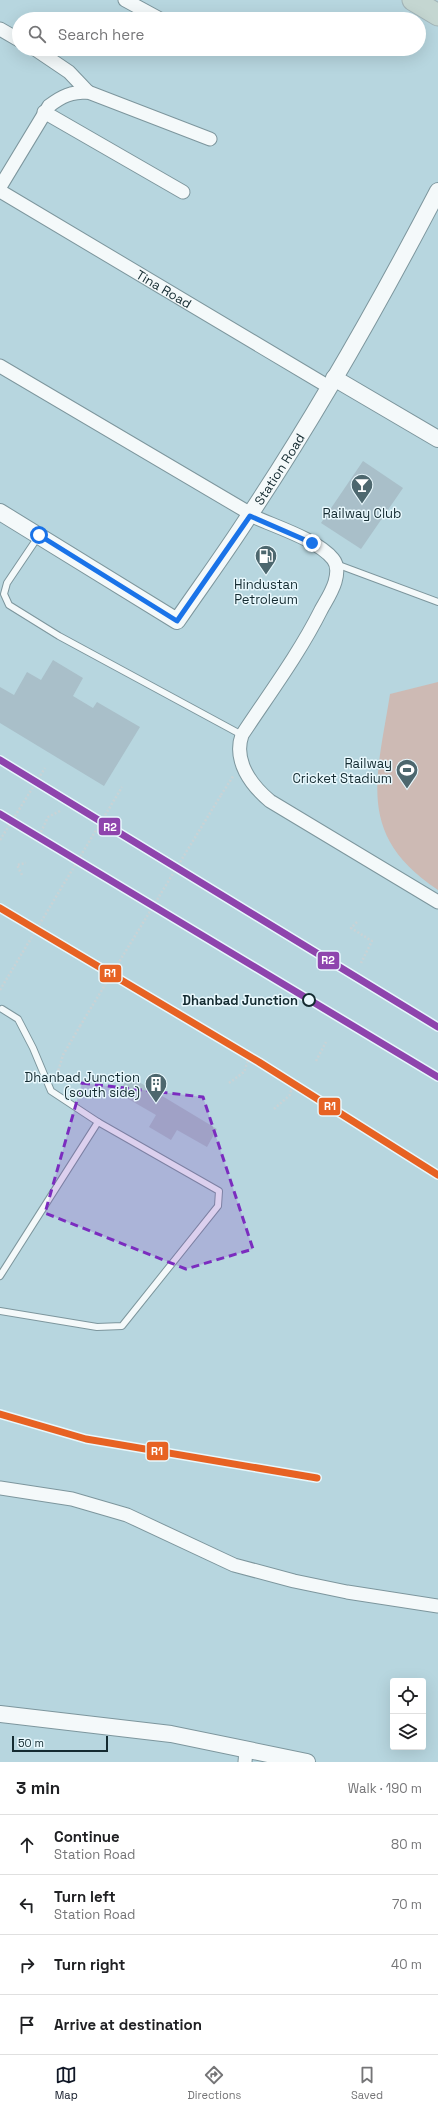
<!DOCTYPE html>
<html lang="en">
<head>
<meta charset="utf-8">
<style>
  body { margin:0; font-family:"Space Grotesk",sans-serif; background:#f6f6f6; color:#202124 }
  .controls { position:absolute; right:12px; bottom:12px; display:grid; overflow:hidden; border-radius:4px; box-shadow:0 4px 16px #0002 }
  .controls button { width:36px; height:36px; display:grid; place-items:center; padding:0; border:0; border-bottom:1px solid #e0e0e0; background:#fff; color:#202124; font:20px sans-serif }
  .scale { position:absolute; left:12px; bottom:10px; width:96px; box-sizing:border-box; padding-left:4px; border:2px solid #142b31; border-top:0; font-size:11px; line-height:14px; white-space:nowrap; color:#142b31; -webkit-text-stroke:3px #e8f8fd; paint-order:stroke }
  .stop { position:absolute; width:12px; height:12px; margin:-9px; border:3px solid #1a73e8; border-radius:50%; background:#fff }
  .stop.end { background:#1a73e8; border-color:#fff; box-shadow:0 1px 4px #0008 }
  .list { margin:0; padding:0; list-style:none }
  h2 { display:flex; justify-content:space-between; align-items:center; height:52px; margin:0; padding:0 16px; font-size:17px }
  h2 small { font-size:13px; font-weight:400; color:#757577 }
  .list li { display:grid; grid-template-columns:26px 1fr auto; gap:12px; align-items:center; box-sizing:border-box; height:60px; padding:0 16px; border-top:1px solid #e0e0e0 }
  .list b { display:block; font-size:15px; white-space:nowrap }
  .list p { margin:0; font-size:13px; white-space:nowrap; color:#757577 }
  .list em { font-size:13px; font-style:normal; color:#757577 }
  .icon { flex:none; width:22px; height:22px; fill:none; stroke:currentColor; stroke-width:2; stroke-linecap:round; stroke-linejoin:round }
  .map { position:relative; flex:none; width:438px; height:1762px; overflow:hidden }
  .search { position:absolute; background:#fff; box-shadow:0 4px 16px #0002; left:12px; right:12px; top:12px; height:44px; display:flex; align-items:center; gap:10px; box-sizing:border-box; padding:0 14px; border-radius:22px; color:#757577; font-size:15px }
  .sheet { height:292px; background:#fff }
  nav { display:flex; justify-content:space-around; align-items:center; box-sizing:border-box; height:56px; border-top:1px solid #e0e0e0; background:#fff; font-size:11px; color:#757577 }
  nav a { display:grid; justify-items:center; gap:2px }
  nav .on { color:#111827 }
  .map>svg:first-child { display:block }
  .green { fill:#cdbab4 }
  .building { fill:#a9bfc9 }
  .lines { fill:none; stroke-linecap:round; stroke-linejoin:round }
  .service-casing { stroke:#7d969d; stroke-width:8 }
  .minor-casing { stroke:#7d969d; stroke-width:15 }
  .tertiary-casing { stroke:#7d969d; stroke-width:18 }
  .trunk-casing { stroke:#a2b3b7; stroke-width:23 }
  .path { stroke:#c9d3d6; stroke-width:2.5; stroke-dasharray:2 2; stroke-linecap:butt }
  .service { stroke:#f4f9fa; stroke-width:6 }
  .minor { stroke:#f4f9fa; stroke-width:13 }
  .tertiary { stroke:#f4f9fa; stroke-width:16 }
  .trunk { stroke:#c4d6d1; stroke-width:21 }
  .rail-casing { stroke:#b8c0c2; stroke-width:4.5 }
  .rail { stroke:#e8f8fd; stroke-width:3; stroke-dasharray:9; stroke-linecap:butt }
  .path-bridge { stroke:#c9d3d6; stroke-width:2.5; stroke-dasharray:2 2; stroke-linecap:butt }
  .rail-1-casing { stroke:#e8f8fd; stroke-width:10 }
  .rail-2-casing { stroke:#e8f8fd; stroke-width:10 }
  .rail-1 { stroke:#e76223; stroke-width:7 }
  .rail-2 { stroke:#8e44ad; stroke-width:7 }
  .route { stroke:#1a73e8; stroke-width:5 }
  .marked { fill:#7b2cbf; fill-opacity:0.2; stroke:#7b2cbf; stroke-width:3; stroke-dasharray:8 5; stroke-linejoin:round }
  .stop-dot { fill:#e8f8fd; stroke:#142b31; stroke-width:2 }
  .labels { text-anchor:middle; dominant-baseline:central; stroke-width:3; stroke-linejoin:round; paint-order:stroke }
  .street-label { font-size:13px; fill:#142b31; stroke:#e8f8fd }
  .poi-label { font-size:13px; fill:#142b31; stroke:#e8f8fd }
  .stop-label { font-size:13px; font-weight:bold; fill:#142b31; stroke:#e8f8fd; text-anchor:end }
  .line-badge { stroke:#e8f8fd; stroke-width:1.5 }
  .badge-label { font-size:11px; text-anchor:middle; font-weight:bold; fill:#fff }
</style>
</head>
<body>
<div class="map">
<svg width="438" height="1762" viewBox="0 0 438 1762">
  <rect width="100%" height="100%" fill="#b7d6df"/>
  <path class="green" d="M438,682v208c-83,-55 -61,-112 -48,-196z"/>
  <g class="building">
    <polygon points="363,461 403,488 361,549 321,523"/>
    <polygon points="53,660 83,678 73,696 93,708 97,702 140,727 104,786 0,723 0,687 14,695 27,672 41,680"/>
    <polygon points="129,1076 217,1129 207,1147 177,1130 171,1140 149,1127 156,1115 118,1093"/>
  </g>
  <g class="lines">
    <g class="service-casing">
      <g id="service">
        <polyline points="38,537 7,583 4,594 9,605 59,636 242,735"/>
        <polyline points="336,564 438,602"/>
        <polyline points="2,1009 18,1019 33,1048 51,1091 98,1122"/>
        <polyline points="0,1276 98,1122 219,1191 218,1206 122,1326 97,1327 0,1311"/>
      </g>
    </g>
    <g class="minor-casing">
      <g id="minor">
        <polyline points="125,0 160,19"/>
        <polyline points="0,29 19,40"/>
        <polyline points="35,49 69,72 88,92"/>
        <polyline points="44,112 183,192"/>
        <path d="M0,187l49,-81c13,-10 22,-14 39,-14l122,47"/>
        <path id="s1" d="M0,191l329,196"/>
        <polyline points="0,366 251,514"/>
        <path d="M250,515c23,11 67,24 83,44 5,6 4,16 2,23 -3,10 -9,19 -14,28 -22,44 -52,84 -79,125 -9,26 9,50 28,66l168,101"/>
        <polyline points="0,1488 72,1499 127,1515 234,1565 294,1581 347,1592 438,1606"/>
        <polyline points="245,1762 246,1750"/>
      </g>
    </g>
    <g class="tertiary-casing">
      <g id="tertiary">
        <polyline points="334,378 438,439"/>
        <path id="s2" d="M0,512l177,109c24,-35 49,-69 72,-105 69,-104 131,-214 189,-325"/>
        <polyline points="0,1714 171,1734 307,1762"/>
      </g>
    </g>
    <g class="trunk-casing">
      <polyline id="trunk" points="413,0 438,15"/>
    </g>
    <g class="path">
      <polyline points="221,795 234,775"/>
      <polyline points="41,832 48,817 60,811"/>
      <polyline points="22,875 17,865 26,863"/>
      <polyline points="357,922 351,928 372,941 361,963"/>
      <polyline points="316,1061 326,1042"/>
      <polyline points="56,1078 63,1055 80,1026"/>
      <polyline points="229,1083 244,1072 248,1060"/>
      <polyline points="274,1109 290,1095 292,1087"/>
    </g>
    <use href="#service" class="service"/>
    <use href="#minor" class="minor"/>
    <use href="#tertiary" class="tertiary"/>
    <use href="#trunk" class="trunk"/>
    <g class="rail-casing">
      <g id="rail">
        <polyline points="0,760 438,1027"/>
        <polyline points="0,908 259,1062 438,1175"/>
        <polyline points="0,1414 86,1439 317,1478"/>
      </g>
    </g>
    <use href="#rail" class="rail"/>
    <g class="path-bridge">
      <polyline points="0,840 45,768"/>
      <polyline points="0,990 122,787"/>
      <polyline points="80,1026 221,795"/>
    </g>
    <g class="rail-1-casing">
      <g id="rail-1">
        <polyline points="0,908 259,1062 438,1175"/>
        <polyline points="0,1414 86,1439 317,1478"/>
      </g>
    </g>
    <g class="rail-2-casing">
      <g id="rail-2">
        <polyline points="0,760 438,1027"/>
        <polyline points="0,814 438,1077"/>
      </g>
    </g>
    <use href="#rail-1" class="rail-1"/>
    <use href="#rail-2" class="rail-2"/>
  </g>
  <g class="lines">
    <polyline class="route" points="39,535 177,621 250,516 312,543"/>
  </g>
  <path class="marked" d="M82,1083l121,14 50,152 -67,20 -141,-56z"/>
  <defs>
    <g id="bar-pin" transform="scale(1.15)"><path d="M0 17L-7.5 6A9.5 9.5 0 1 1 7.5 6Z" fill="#4d676e" stroke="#e8f8fd"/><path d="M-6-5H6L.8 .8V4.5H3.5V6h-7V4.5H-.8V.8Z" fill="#fff"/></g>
    <g id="fuel-pin" transform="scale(1.15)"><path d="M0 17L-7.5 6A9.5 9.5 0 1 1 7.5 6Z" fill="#4d676e" stroke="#e8f8fd"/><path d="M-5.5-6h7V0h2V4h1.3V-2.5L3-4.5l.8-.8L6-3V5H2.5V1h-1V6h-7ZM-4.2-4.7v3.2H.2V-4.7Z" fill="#fff"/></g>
    <g id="stadium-pin" transform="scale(1.15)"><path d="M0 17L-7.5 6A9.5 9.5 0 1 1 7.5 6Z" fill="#4d676e" stroke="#e8f8fd"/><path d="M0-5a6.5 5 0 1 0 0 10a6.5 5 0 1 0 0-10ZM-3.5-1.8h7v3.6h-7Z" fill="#fff"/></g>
    <g id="building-pin" transform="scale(1.15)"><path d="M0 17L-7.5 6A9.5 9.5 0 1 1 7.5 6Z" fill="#4d676e" stroke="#e8f8fd"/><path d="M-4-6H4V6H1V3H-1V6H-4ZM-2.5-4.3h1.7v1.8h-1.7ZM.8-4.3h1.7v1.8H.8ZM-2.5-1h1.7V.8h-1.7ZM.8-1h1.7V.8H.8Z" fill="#fff"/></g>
  </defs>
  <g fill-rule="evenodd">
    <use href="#bar-pin" x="362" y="485"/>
    <use href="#fuel-pin" x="266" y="556"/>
    <use href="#stadium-pin" x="407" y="770"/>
    <use href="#building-pin" x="156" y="1084"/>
  </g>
  <circle class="stop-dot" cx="309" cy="1000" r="6"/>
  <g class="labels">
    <g class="street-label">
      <text stroke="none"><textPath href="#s1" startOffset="191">Tina Road</textPath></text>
      <text stroke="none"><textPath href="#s2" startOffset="391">Station Road</textPath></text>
    </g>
    <g class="poi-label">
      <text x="362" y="513">Railway Club</text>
      <text x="266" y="584">Hindustan<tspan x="266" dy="15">Petroleum</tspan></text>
      <text x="392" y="763" text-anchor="end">Railway<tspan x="392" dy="15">Cricket Stadium</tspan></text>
      <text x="140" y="1077" text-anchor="end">Dhanbad Junction<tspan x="140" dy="15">(south side)</tspan></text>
    </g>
    <g class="stop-label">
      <text x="298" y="1000">Dhanbad Junction</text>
    </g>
  </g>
  <g class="line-badge">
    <rect x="98" y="817" width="23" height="19" rx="4" fill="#8e44ad"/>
    <rect x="317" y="951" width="23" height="19" rx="4" fill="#8e44ad"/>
    <rect x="99" y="964" width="23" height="19" rx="4" fill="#e76223"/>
    <rect x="318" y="1097" width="23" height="19" rx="4" fill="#e76223"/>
    <rect x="146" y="1441" width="23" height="20" rx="4" fill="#e76223"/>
  </g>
  <g class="badge-label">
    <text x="110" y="831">R2</text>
    <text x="328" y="964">R2</text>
    <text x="110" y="977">R1</text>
    <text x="330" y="1110">R1</text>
    <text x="157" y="1455">R1</text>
  </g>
</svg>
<div class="controls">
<button><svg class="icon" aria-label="locate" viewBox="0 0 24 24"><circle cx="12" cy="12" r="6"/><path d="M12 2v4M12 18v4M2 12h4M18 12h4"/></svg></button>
<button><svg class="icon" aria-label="layers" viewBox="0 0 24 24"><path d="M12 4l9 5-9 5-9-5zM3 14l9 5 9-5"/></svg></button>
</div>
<div class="scale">50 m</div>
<div class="stop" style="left:39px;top:535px"></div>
<div class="stop end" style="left:312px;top:543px"></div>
<div class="search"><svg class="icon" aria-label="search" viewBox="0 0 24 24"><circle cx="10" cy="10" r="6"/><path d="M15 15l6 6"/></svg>Search here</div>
</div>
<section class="sheet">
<h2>3 min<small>Walk · 190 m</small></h2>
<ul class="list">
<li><svg class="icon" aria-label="ahead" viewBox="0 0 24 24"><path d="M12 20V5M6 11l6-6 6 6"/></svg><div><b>Continue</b><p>Station Road</p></div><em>80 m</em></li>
<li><svg class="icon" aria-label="left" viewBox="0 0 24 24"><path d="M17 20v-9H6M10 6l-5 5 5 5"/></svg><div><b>Turn left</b><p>Station Road</p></div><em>70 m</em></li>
<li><svg class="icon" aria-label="right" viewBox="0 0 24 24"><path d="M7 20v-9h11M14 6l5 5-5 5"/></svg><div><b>Turn right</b></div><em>40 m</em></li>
<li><svg class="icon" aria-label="arrive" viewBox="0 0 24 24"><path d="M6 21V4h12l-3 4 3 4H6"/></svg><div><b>Arrive at destination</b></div></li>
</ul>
</section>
<nav>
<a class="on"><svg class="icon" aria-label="map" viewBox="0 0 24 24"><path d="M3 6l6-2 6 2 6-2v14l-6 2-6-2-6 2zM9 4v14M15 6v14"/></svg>Map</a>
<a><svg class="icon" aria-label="directions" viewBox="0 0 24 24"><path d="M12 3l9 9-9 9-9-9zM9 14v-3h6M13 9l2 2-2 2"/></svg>Directions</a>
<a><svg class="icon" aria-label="saved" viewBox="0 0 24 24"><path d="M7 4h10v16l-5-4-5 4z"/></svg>Saved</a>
</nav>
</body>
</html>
